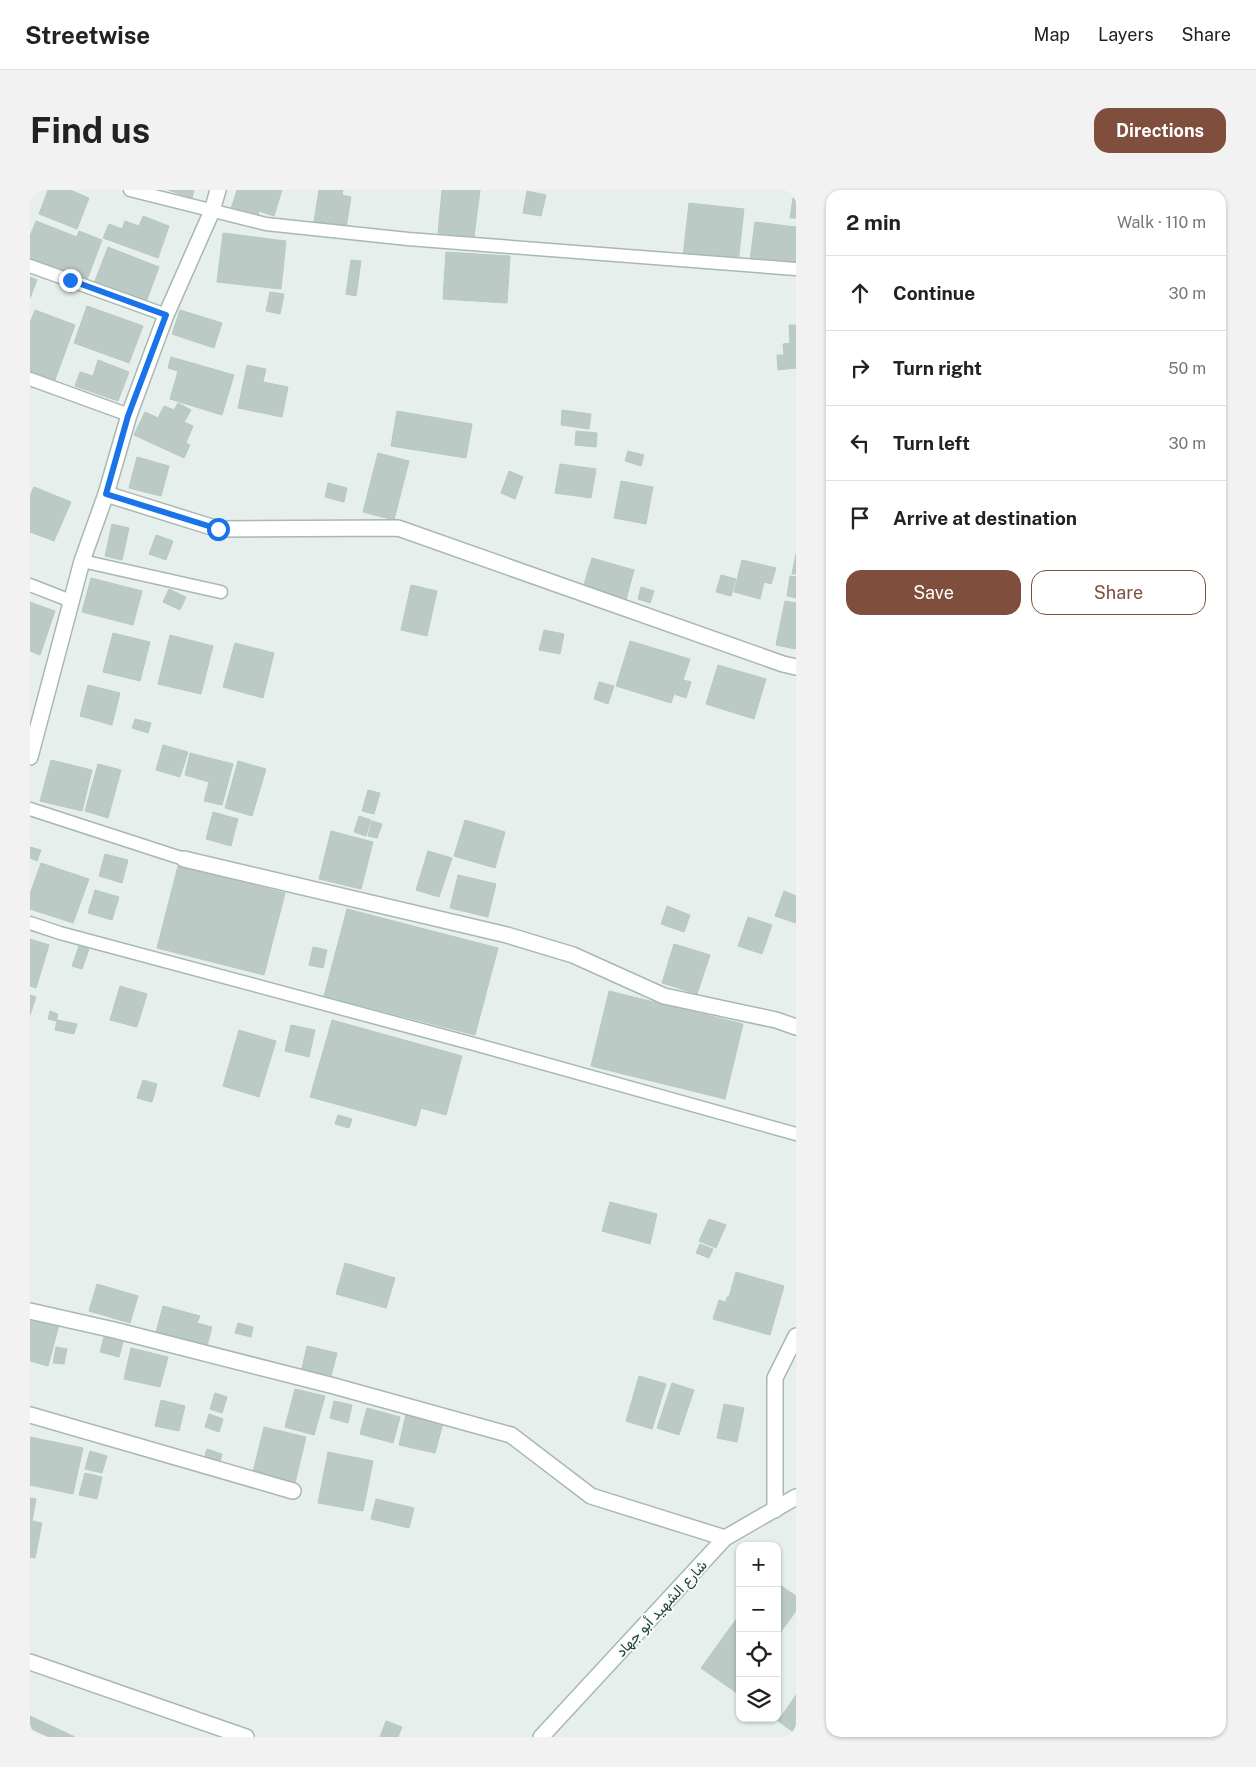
<!DOCTYPE html>
<html lang="en">
<head>
<meta charset="utf-8">
<style>
  body { margin:0; font-family:"Public Sans",Vazirmatn,sans-serif; background:#f2f2f2; color:#222 }
  .controls { position:absolute; right:15px; bottom:15px; display:grid; overflow:hidden; border-radius:10px; box-shadow:0 1px 4px #0004 }
  .controls button { width:45px; height:45px; display:grid; place-items:center; padding:0; border:0; border-bottom:1px solid #e0e0e0; background:#fff; color:#222; font:25px sans-serif }
  .stop { position:absolute; width:15px; height:15px; margin:-11px; border:4px solid #1a73e8; border-radius:50%; background:#fff }
  .stop.end { background:#1a73e8; border-color:#fff; box-shadow:0 1px 5px #0008 }
  .list { margin:0; padding:0; list-style:none }
  h2 { display:flex; justify-content:space-between; align-items:center; height:65px; margin:0; padding:0 20px; font-size:21px }
  h2 small { font-size:16px; font-weight:400; color:#767676 }
  .list li { display:grid; grid-template-columns:32px 1fr auto; gap:15px; align-items:center; box-sizing:border-box; height:75px; padding:0 20px; border-top:1px solid #e0e0e0 }
  .list b { display:block; font-size:19px; white-space:nowrap }
  .list em { font-size:16px; font-style:normal; color:#767676 }
  .actions { display:flex; gap:10px; padding:15px 20px }
  .actions a { flex:1; padding:11px 0; border:1px solid #804e3d; border-radius:15px; text-align:center; font-size:18px; color:#804e3d }
  .actions .main { background:#804e3d; color:#fff }
  .icon { flex:none; width:28px; height:28px; fill:none; stroke:currentColor; stroke-width:2; stroke-linecap:round; stroke-linejoin:round }
  .map { position:relative; flex:none; width:766px; height:1547px; overflow:hidden; border-radius:15px }
  header { display:flex; align-items:center; gap:30px; box-sizing:border-box; height:70px; padding:0 25px; background:#fff; border-bottom:1px solid #e0e0e0 }
  header strong { font-size:24px }
  nav { display:flex; gap:28px; margin-inline-start:auto; font-size:18px }
  .intro { display:flex; align-items:center; justify-content:space-between; box-sizing:border-box; height:120px; padding:0 30px }
  h1 { margin:0; font-size:35px }
  .button { padding:12px 22px; border-radius:15px; background:#804e3d; color:#fff; font-size:18px; font-weight:700 }
  main { display:flex; gap:30px; padding:0 30px }
  aside { flex:1; background:#fff; border-radius:15px; box-shadow:0 1px 4px #0004 }
  .map>svg:first-child { display:block }
  .building { fill:#bbcac4; stroke:#b8c9c2 }
  .lines { fill:none; stroke-linecap:round; stroke-linejoin:round }
  .lane-casing { stroke:#a8b8b2; stroke-width:15 }
  .street-casing { stroke:#a8b8b2; stroke-width:18 }
  .lane { stroke:#fff; stroke-width:12 }
  .street { stroke:#fff; stroke-width:15 }
  .route { stroke:#1a73e8; stroke-width:6 }
  .labels { text-anchor:middle; dominant-baseline:central; stroke-width:4; stroke-linejoin:round; paint-order:stroke }
  .street-label { font-size:15px; fill:#24423a; stroke:#f7fbf9 }
</style>
</head>
<body>
<header>
<strong>Streetwise</strong>
<nav><a>Map</a><a>Layers</a><a>Share</a></nav>
</header>
<div class="intro"><h1>Find us</h1><a class="button">Directions</a></div>
<main>
<div class="map">
<svg width="766" height="1547" viewBox="0 0 766 1547">
  <rect width="100%" height="100%" fill="#e6efeb"/>
  <g class="building">
    <polygon points="18,0 40,0 59,8 47,39 9,24"/>
    <polygon points="138,0 164,0 162,8"/>
    <polygon points="207,0 252,0 244,26 229,21 227,30 200,22"/>
    <polygon points="289,0 313,0 312,5 321,7 316,38 284,32"/>
    <polygon points="412,0 450,0 444,47 408,43"/>
    <polygon points="497,1 516,5 511,26 493,23"/>
    <polygon points="763,8 766,9 766,28 760,28"/>
    <polygon points="659,13 714,19 708,73 653,67"/>
    <polygon points="113,26 139,36 128,68 73,48 79,34 92,39 95,31 109,36"/>
    <polygon points="6,31 47,47 49,41 72,50 55,95 0,74 0,46"/>
    <polygon points="725,32 766,37 766,76 720,70"/>
    <polygon points="193,43 256,51 251,99 187,92"/>
    <polygon points="78,57 129,77 115,115 63,96"/>
    <polygon points="416,62 480,66 477,113 413,109"/>
    <polygon points="321,70 331,71 326,106 316,104"/>
    <polygon points="0,87 7,90 0,108"/>
    <polygon points="240,102 254,104 250,124 236,121"/>
    <polygon points="57,116 113,136 99,173 44,153"/>
    <polygon points="5,120 45,135 25,190 0,181 0,133"/>
    <polygon points="150,120 192,133 184,158 142,144"/>
    <polygon points="759,135 766,135 766,178 748,180 747,165 754,165 753,154 760,153"/>
    <polygon points="141,167 204,185 192,225 140,209 148,181 138,178"/>
    <polygon points="68,170 99,182 88,211 45,196 50,182 63,186"/>
    <polygon points="217,175 236,179 233,192 258,197 252,227 208,218"/>
    <polygon points="148,213 161,220 154,232 163,236 156,253 160,255 154,268 104,245 115,222 128,228 134,216 144,220"/>
    <polygon points="532,220 561,224 559,239 531,235"/>
    <polygon points="367,221 442,234 436,268 361,256"/>
    <polygon points="546,241 567,243 566,257 545,255"/>
    <polygon points="598,261 614,265 611,276 595,271"/>
    <polygon points="348,263 379,271 364,330 333,322"/>
    <polygon points="107,267 139,276 131,306 99,298"/>
    <polygon points="530,274 566,279 561,308 525,303"/>
    <polygon points="479,281 493,287 485,309 471,303"/>
    <polygon points="591,291 623,297 616,334 584,328"/>
    <polygon points="298,293 317,298 314,312 295,307"/>
    <polygon points="4,297 41,312 24,351 0,342 0,306"/>
    <polygon points="82,334 99,338 92,370 75,366"/>
    <polygon points="126,345 143,351 136,370 119,364"/>
    <polygon points="766,364 766,384 762,384"/>
    <polygon points="562,368 604,380 596,410 553,398"/>
    <polygon points="712,370 746,378 741,394 734,392 730,409 704,402"/>
    <polygon points="691,385 706,389 701,406 686,402"/>
    <polygon points="760,386 766,387 766,408 757,406"/>
    <polygon points="61,388 112,401 103,435 52,422"/>
    <polygon points="381,395 407,401 397,446 371,440"/>
    <polygon points="611,397 624,401 620,413 608,409"/>
    <polygon points="139,399 156,407 150,420 133,412"/>
    <polygon points="755,411 766,413 766,459 746,455"/>
    <polygon points="0,412 25,421 10,465 0,461"/>
    <polygon points="514,440 534,444 530,464 509,460"/>
    <polygon points="83,443 120,452 110,491 73,482"/>
    <polygon points="140,445 183,456 171,504 128,494"/>
    <polygon points="600,451 660,469 653,490 661,492 656,508 644,504 641,513 586,496"/>
    <polygon points="205,453 244,463 233,508 193,497"/>
    <polygon points="688,475 736,489 724,529 676,514"/>
    <polygon points="569,492 584,496 578,514 564,509"/>
    <polygon points="58,495 90,503 82,535 50,526"/>
    <polygon points="105,529 121,533 118,543 102,538"/>
    <polygon points="133,555 158,562 150,587 126,580"/>
    <polygon points="160,563 203,574 192,615 174,611 179,592 155,585"/>
    <polygon points="21,570 62,580 52,621 10,611"/>
    <polygon points="208,571 236,579 222,626 195,618"/>
    <polygon points="68,574 91,580 78,628 55,621"/>
    <polygon points="338,600 350,603 344,624 332,621"/>
    <polygon points="183,622 208,629 201,656 176,649"/>
    <polygon points="329,626 341,630 336,646 324,642"/>
    <polygon points="435,630 475,642 465,678 424,666"/>
    <polygon points="342,631 352,634 347,648 338,646"/>
    <polygon points="301,641 343,652 331,699 289,689"/>
    <polygon points="0,657 11,660 7,671 0,668"/>
    <polygon points="398,661 422,668 409,707 386,700"/>
    <polygon points="75,664 98,670 92,693 69,686"/>
    <polygon points="11,673 59,689 43,733 0,719 0,704"/>
    <polygon points="148,676 255,703 234,785 127,758"/>
    <polygon points="428,685 466,694 458,727 420,718"/>
    <polygon points="65,700 89,707 82,730 58,723"/>
    <polygon points="754,701 766,706 766,733 745,726"/>
    <polygon points="637,716 660,725 654,742 631,734"/>
    <polygon points="317,719 468,758 445,845 294,806"/>
    <polygon points="718,727 742,735 732,764 708,756"/>
    <polygon points="0,749 19,755 6,798 0,796"/>
    <polygon points="644,754 680,765 667,804 632,793"/>
    <polygon points="49,756 59,759 52,779 42,776"/>
    <polygon points="283,757 297,760 293,778 279,775"/>
    <polygon points="90,796 117,804 107,837 80,830"/>
    <polygon points="579,801 713,834 695,909 561,876"/>
    <polygon points="0,805 6,807 0,825"/>
    <polygon points="20,821 28,824 26,831 18,829"/>
    <polygon points="27,830 47,834 44,844 25,840"/>
    <polygon points="302,830 432,866 416,925 391,918 386,936 280,907"/>
    <polygon points="261,835 285,840 279,867 255,861"/>
    <polygon points="209,840 246,851 229,907 193,896"/>
    <polygon points="113,890 127,894 122,912 107,908"/>
    <polygon points="308,925 322,929 319,938 305,934"/>
    <polygon points="580,1012 627,1024 620,1054 572,1041"/>
    <polygon points="679,1029 696,1035 686,1058 669,1051"/>
    <polygon points="670,1054 683,1059 679,1068 666,1063"/>
    <polygon points="315,1073 365,1088 356,1118 306,1104"/>
    <polygon points="706,1082 754,1096 740,1145 683,1129 689,1110 696,1112 697,1107 699,1107"/>
    <polygon points="67,1094 108,1106 100,1133 59,1121"/>
    <polygon points="133,1116 170,1126 167,1133 182,1137 177,1156 126,1142"/>
    <polygon points="0,1127 29,1135 18,1176 0,1171"/>
    <polygon points="208,1133 223,1137 221,1147 205,1143"/>
    <polygon points="74,1147 93,1152 89,1167 70,1162"/>
    <polygon points="277,1156 307,1163 300,1190 271,1183"/>
    <polygon points="26,1157 37,1159 34,1174 23,1173"/>
    <polygon points="101,1158 138,1167 130,1197 94,1189"/>
    <polygon points="609,1186 636,1194 622,1239 596,1231"/>
    <polygon points="642,1193 664,1200 649,1245 627,1238"/>
    <polygon points="265,1199 295,1206 284,1245 255,1237"/>
    <polygon points="185,1203 197,1207 192,1223 180,1219"/>
    <polygon points="131,1210 155,1216 149,1241 125,1236"/>
    <polygon points="304,1211 322,1215 318,1233 300,1228"/>
    <polygon points="694,1214 714,1218 707,1252 687,1248"/>
    <polygon points="337,1218 370,1227 363,1253 330,1244"/>
    <polygon points="179,1224 193,1229 189,1242 175,1237"/>
    <polygon points="376,1224 413,1233 405,1263 369,1255"/>
    <polygon points="234,1237 276,1247 265,1293 223,1282"/>
    <polygon points="0,1247 53,1258 43,1304 0,1295"/>
    <polygon points="177,1259 192,1264 189,1276 173,1272"/>
    <polygon points="60,1261 77,1266 72,1283 55,1279"/>
    <polygon points="298,1262 343,1271 333,1321 288,1313"/>
    <polygon points="55,1283 72,1287 67,1309 49,1305"/>
    <polygon points="0,1308 6,1309 2,1331 12,1333 5,1368 0,1367"/>
    <polygon points="346,1309 384,1318 379,1338 341,1329"/>
    <polygon points="747,1393 766,1406 766,1421 747,1447"/>
    <polygon points="710,1424 710,1500 707,1503 671,1478"/>
    <polygon points="766,1505 766,1544 748,1531"/>
    <polygon points="0,1526 45,1547 19,1547 0,1538"/>
    <polygon points="356,1531 372,1537 368,1547 350,1547"/>
  </g>
  <g class="lines">
    <g class="lane-casing">
      <g id="lane">
        <polyline points="100,0 236,34 378,49 766,79"/>
        <polyline points="0,76 136,125"/>
        <polyline points="0,189 99,225"/>
        <polyline points="52,371 191,402"/>
        <polyline points="0,395 41,411"/>
        <polyline points="0,619 154,669"/>
        <polyline points="0,733 30,743 444,854 766,944"/>
      </g>
    </g>
    <g class="street-casing">
      <g id="street">
        <polyline points="76,304 188,339 368,338 753,474 766,477"/>
        <polyline points="0,567 52,371 76,304 99,225 136,125 182,21 188,0"/>
        <polyline points="154,669 477,745 543,765 634,806 746,830 766,837"/>
        <polyline points="0,1121 84,1140 304,1196 481,1245 561,1306 695,1348"/>
        <polyline points="0,1225 263,1301"/>
        <polyline points="745,1320 745,1188 766,1146"/>
        <polyline points="0,1472 216,1547"/>
        <polyline points="511,1547 695,1348 766,1307"/>
      </g>
    </g>
    <use href="#lane" class="lane"/>
    <use href="#street" class="street"/>
  </g>
  <g class="lines">
    <polyline class="route" points="40,90 136,125 98,226 76,304 188,339"/>
  </g>
  <g class="labels">
    <g class="street-label">
      <text transform="translate(631 1418) rotate(-47)">شارع الشهيد أبو جهاد</text>
    </g>
  </g>
</svg>
<div class="controls">
<button>+</button>
<button>−</button>
<button><svg class="icon" aria-label="locate" viewBox="0 0 24 24"><circle cx="12" cy="12" r="6"/><path d="M12 2v4M12 18v4M2 12h4M18 12h4"/></svg></button>
<button><svg class="icon" aria-label="layers" viewBox="0 0 24 24"><path d="M12 4l9 5-9 5-9-5zM3 14l9 5 9-5"/></svg></button>
</div>
<div class="stop" style="left:188px;top:339px"></div>
<div class="stop end" style="left:40px;top:90px"></div>
</div>
<aside>
<h2>2 min<small>Walk · 110 m</small></h2>
<ul class="list">
<li><svg class="icon" aria-label="ahead" viewBox="0 0 24 24"><path d="M12 20V5M6 11l6-6 6 6"/></svg><div><b>Continue</b></div><em>30 m</em></li>
<li><svg class="icon" aria-label="right" viewBox="0 0 24 24"><path d="M7 20v-9h11M14 6l5 5-5 5"/></svg><div><b>Turn right</b></div><em>50 m</em></li>
<li><svg class="icon" aria-label="left" viewBox="0 0 24 24"><path d="M17 20v-9H6M10 6l-5 5 5 5"/></svg><div><b>Turn left</b></div><em>30 m</em></li>
<li><svg class="icon" aria-label="arrive" viewBox="0 0 24 24"><path d="M6 21V4h12l-3 4 3 4H6"/></svg><div><b>Arrive at destination</b></div></li>
</ul>
<div class="actions"><a class="main">Save</a><a>Share</a></div>
</aside>
</main>
</body>
</html>
